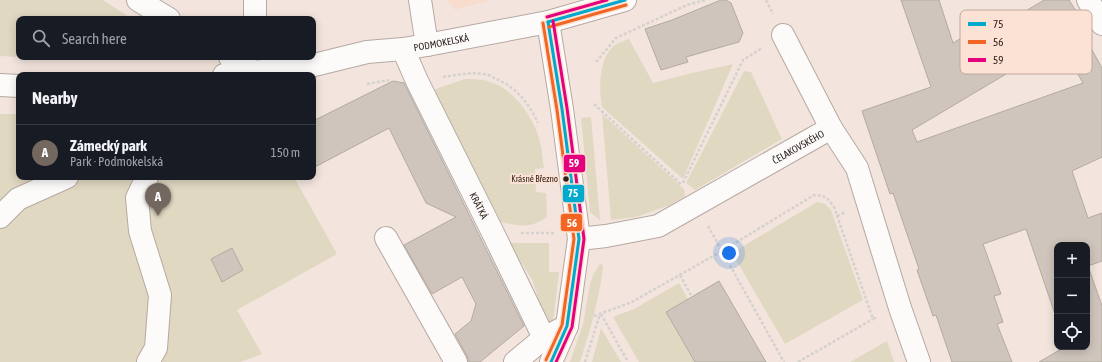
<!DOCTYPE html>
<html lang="en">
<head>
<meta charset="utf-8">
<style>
  body { margin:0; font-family:"Asap Condensed",sans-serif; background:#242831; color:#f1f3f6 }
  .controls { position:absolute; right:12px; bottom:12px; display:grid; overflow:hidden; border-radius:8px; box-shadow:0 2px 10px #0003 }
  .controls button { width:36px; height:36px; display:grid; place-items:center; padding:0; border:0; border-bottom:1px solid #363941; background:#171b24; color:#f1f3f6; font:20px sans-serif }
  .you { position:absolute; left:729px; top:253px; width:14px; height:14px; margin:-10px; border:3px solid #fff; border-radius:50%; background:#1a73e8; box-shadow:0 0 0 6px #1a73e833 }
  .badge { display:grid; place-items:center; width:26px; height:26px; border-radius:50%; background:#746760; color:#fff; font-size:13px; font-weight:700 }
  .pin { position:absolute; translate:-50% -33px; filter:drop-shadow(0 1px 2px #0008) }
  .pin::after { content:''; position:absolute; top:21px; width:14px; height:12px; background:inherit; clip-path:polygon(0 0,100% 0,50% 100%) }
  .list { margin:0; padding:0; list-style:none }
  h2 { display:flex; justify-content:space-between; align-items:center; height:52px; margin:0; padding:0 16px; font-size:17px }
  h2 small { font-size:13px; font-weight:400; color:#9ea1a6 }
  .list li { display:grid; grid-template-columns:26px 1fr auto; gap:12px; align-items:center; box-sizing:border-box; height:56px; padding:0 16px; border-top:1px solid #363941 }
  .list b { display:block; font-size:15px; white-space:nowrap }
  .list p { margin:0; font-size:13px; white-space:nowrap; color:#9ea1a6 }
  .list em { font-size:13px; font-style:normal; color:#9ea1a6 }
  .icon { flex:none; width:22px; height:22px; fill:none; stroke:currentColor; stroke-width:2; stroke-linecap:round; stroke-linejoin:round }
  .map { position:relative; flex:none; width:1102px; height:362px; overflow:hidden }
  .search { position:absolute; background:#171b24; box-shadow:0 2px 10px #0003; left:16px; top:16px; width:300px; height:44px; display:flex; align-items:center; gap:10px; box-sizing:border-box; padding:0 14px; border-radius:8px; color:#9ea1a6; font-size:15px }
  .panel { position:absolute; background:#171b24; box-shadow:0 2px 10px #0003; left:16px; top:72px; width:300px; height:108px; border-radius:8px }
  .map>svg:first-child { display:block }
  .built { fill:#f8ddce }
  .green { fill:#e1d8c2 }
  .building { fill:#cfc5bc; stroke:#b3aaa1; fill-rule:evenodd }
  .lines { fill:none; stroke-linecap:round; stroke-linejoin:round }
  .minor-casing { stroke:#b5a9a2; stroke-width:24 }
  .path { stroke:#d5d1cf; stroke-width:2.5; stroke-dasharray:3 2; stroke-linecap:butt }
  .minor { stroke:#fdfbfa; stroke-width:22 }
  .bus-1-casing { stroke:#fce2d4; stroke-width:6 }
  .bus-2-casing { stroke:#fce2d4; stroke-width:6 }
  .bus-3-casing { stroke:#fce2d4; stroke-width:6 }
  .bus-1 { stroke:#00a9ce; stroke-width:3 }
  .bus-2 { stroke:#f26522; stroke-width:3 }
  .bus-3 { stroke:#e5007d; stroke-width:3 }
  .bus-dot { fill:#2f231d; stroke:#fce2d4; stroke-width:1.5 }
  .labels { text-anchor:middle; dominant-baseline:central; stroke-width:4; stroke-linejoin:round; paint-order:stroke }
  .bus-label { font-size:9px; fill:#2f231d; stroke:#fce2d4; text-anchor:end }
  .street-label { font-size:10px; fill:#2f231d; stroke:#fce2d4 }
  .key { fill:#fce2d4; stroke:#bea99d; stroke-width:1 }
  .key-label { font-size:11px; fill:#2f231d }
  .line-badge { stroke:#fce2d4; stroke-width:1.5 }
  .badge-label { font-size:11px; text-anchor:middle; font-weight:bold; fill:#fff }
</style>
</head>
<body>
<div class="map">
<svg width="1102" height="362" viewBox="0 0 1102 362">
  <rect width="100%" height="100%" fill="#f3e5dd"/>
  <polygon class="built" points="447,0 491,0 455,10"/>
  <g class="green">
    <polygon points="0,0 103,0 132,19 19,19 19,57 0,56"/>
    <path d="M629,39l24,44 39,-10 41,-9 -50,115 -81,-72c-3,-20 -4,-48 13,-62 4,-3 10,-4 14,-6z"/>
    <polygon points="744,71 751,72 782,139 695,190 686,183"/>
    <path d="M465,79c6,0 12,0 18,1 28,5 48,33 56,58 3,9 3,20 5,30l-9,1 1,23 10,1 1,24c-18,12 -26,9 -46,5l-68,-132z"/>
    <polygon points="0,114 19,114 19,177 294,177 337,254 237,310 262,354 240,362 0,362"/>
    <polygon points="602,114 684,189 685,196 670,205 636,217 611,220"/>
    <polygon points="591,117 600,220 590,212 581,118"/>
    <polygon points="817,202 825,204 831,210 863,300 785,344 732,253"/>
    <polygon points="509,243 549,243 549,272 559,272 552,331 547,332 533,281"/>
    <path d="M600,264l3,1c-3,33 -13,65 -23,97h-10l13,-38 7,-40 3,-9z"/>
    <polygon points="679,283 688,299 666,312 695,362 639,362 613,317 634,309"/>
    <polygon points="601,328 621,362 592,362"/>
    <polygon points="887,341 894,362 850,362"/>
  </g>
  <g class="building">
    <polygon points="721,0 726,0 731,3 743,33 739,42 686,57 688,62 661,70 645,29 672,20"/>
    <path d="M901,0h38l14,43 38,-22 5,8 48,-29h25l17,27 -5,3 21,38v89l-30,14 16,47 14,-5v48l-14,5 14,40v56h-63l26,-15h22v-102h-30v75l-31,-91 -43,15 18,50 -7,2 9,26 -6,2 15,38h-60l-16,-47 -3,1 -16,-46 2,-1 -26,-76 -3,1 -28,-83 69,-24zM1060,42l23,41 -166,59 -5,-12z"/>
    <polygon points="393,81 404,83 524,326 480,362 469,362 467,356 455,334 471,321 476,304 462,277 432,294 404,245 456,217 426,203 389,128 313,168 313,121"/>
    <polygon points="232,248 243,270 222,282 211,259"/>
    <polygon points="719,281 766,362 695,362 666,312"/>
  </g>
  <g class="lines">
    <g class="minor-casing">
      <g id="minor">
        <polyline points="138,0 169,19"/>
        <polyline points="420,0 427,45"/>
        <polyline points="1088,0 1102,24"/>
        <polyline points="255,19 255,0"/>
        <polyline points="548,22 562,109 579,239 567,326 551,362"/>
        <polyline points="783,35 831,128 857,168 900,308 919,362"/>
        <path id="s1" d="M403,49l14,32 76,152 51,105 23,-12"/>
        <polyline points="230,57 254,72"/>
        <path id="s2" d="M224,75l86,-9 57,-14 36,-3 24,-4 121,-23 77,-22"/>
        <polyline points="0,85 19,86"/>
        <polyline points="147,177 137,198 140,231 160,295 156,348 148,362"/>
        <polyline points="0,217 18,199 67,177"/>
        <polyline points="386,238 456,362"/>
        <path id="s3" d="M579,239l27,-3 52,-10 173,-98"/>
        <polyline points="515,362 544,338"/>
      </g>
    </g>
    <g class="path">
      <polyline points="766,0 773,14"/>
      <polyline points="596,62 616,38 687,5 705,0"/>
      <path d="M443,77c13,-2 27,-5 40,-3 4,0 8,2 11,4 21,8 35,25 44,45"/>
      <polyline points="367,84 389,80"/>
      <polyline points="594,104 682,185"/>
      <polyline points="683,183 743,60 762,48"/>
      <polyline points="837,216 846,212"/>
      <path d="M708,226l14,25 92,-56c12,1 13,2 20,12l39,112 4,-2"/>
      <polyline points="521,233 554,233"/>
      <polyline points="680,275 692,297"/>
      <polyline points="601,314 628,362"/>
      <polyline points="594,316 632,302 722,251 784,362"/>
      <polyline points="585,362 600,314"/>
      <polyline points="798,362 873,319"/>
    </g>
    <use href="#minor" class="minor"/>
    <g class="bus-1-casing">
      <g id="bus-1">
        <polyline points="548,22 562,109 579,239 567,326 551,362"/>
        <polyline points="548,22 625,0"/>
      </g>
    </g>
    <g class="bus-2-casing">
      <g id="bus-2">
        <polyline points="543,23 557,110 574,239 562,325 546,360"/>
        <polyline points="549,27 626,5"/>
      </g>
    </g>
    <g class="bus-3-casing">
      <g id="bus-3">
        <polyline points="547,17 607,0"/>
        <polyline points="553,21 567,108 584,239 572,327 556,362"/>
      </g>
    </g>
    <use href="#bus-1" class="bus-1"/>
    <use href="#bus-2" class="bus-2"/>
    <use href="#bus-3" class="bus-3"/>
  </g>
  <circle class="bus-dot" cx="566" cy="179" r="3.5"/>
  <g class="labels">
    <g class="bus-label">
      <text x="558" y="179">Krásné Březno</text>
    </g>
    <g class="street-label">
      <text stroke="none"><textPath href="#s2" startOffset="220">PODMOKELSKÁ</textPath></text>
      <text stroke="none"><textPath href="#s3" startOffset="241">ČELAKOVSKÉHO</textPath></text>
      <text stroke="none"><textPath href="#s1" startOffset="174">KRÁTKÁ</textPath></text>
    </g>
  </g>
  <rect x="960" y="10" width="132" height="64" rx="6" class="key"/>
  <rect x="968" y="22" width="18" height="4" fill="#00a9ce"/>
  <rect x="968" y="40" width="18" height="4" fill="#f26522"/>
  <rect x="968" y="58" width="18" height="4" fill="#e5007d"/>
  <g class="key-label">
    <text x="993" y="28">75</text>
    <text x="993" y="46">56</text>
    <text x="993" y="64">59</text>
  </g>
  <g class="line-badge">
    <rect x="563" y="154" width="23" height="19" rx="4" fill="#e5007d"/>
    <rect x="562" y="184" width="23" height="19" rx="4" fill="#00a9ce"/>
    <rect x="560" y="213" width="23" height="19" rx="4" fill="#f26522"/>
  </g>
  <g class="badge-label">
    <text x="574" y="167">59</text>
    <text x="573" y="197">75</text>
    <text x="572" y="227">56</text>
  </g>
</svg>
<div class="controls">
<button>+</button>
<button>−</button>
<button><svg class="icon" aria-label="locate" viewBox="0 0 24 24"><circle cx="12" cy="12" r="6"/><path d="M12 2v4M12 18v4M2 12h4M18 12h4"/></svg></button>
</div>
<div class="you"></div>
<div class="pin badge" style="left:158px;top:216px">A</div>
<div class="search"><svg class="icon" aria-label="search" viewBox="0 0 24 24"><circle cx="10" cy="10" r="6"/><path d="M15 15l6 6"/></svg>Search here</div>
<section class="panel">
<h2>Nearby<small></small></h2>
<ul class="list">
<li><span class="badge">A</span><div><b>Zámecký park</b><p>Park · Podmokelská</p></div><em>150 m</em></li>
</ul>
</section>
</div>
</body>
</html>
